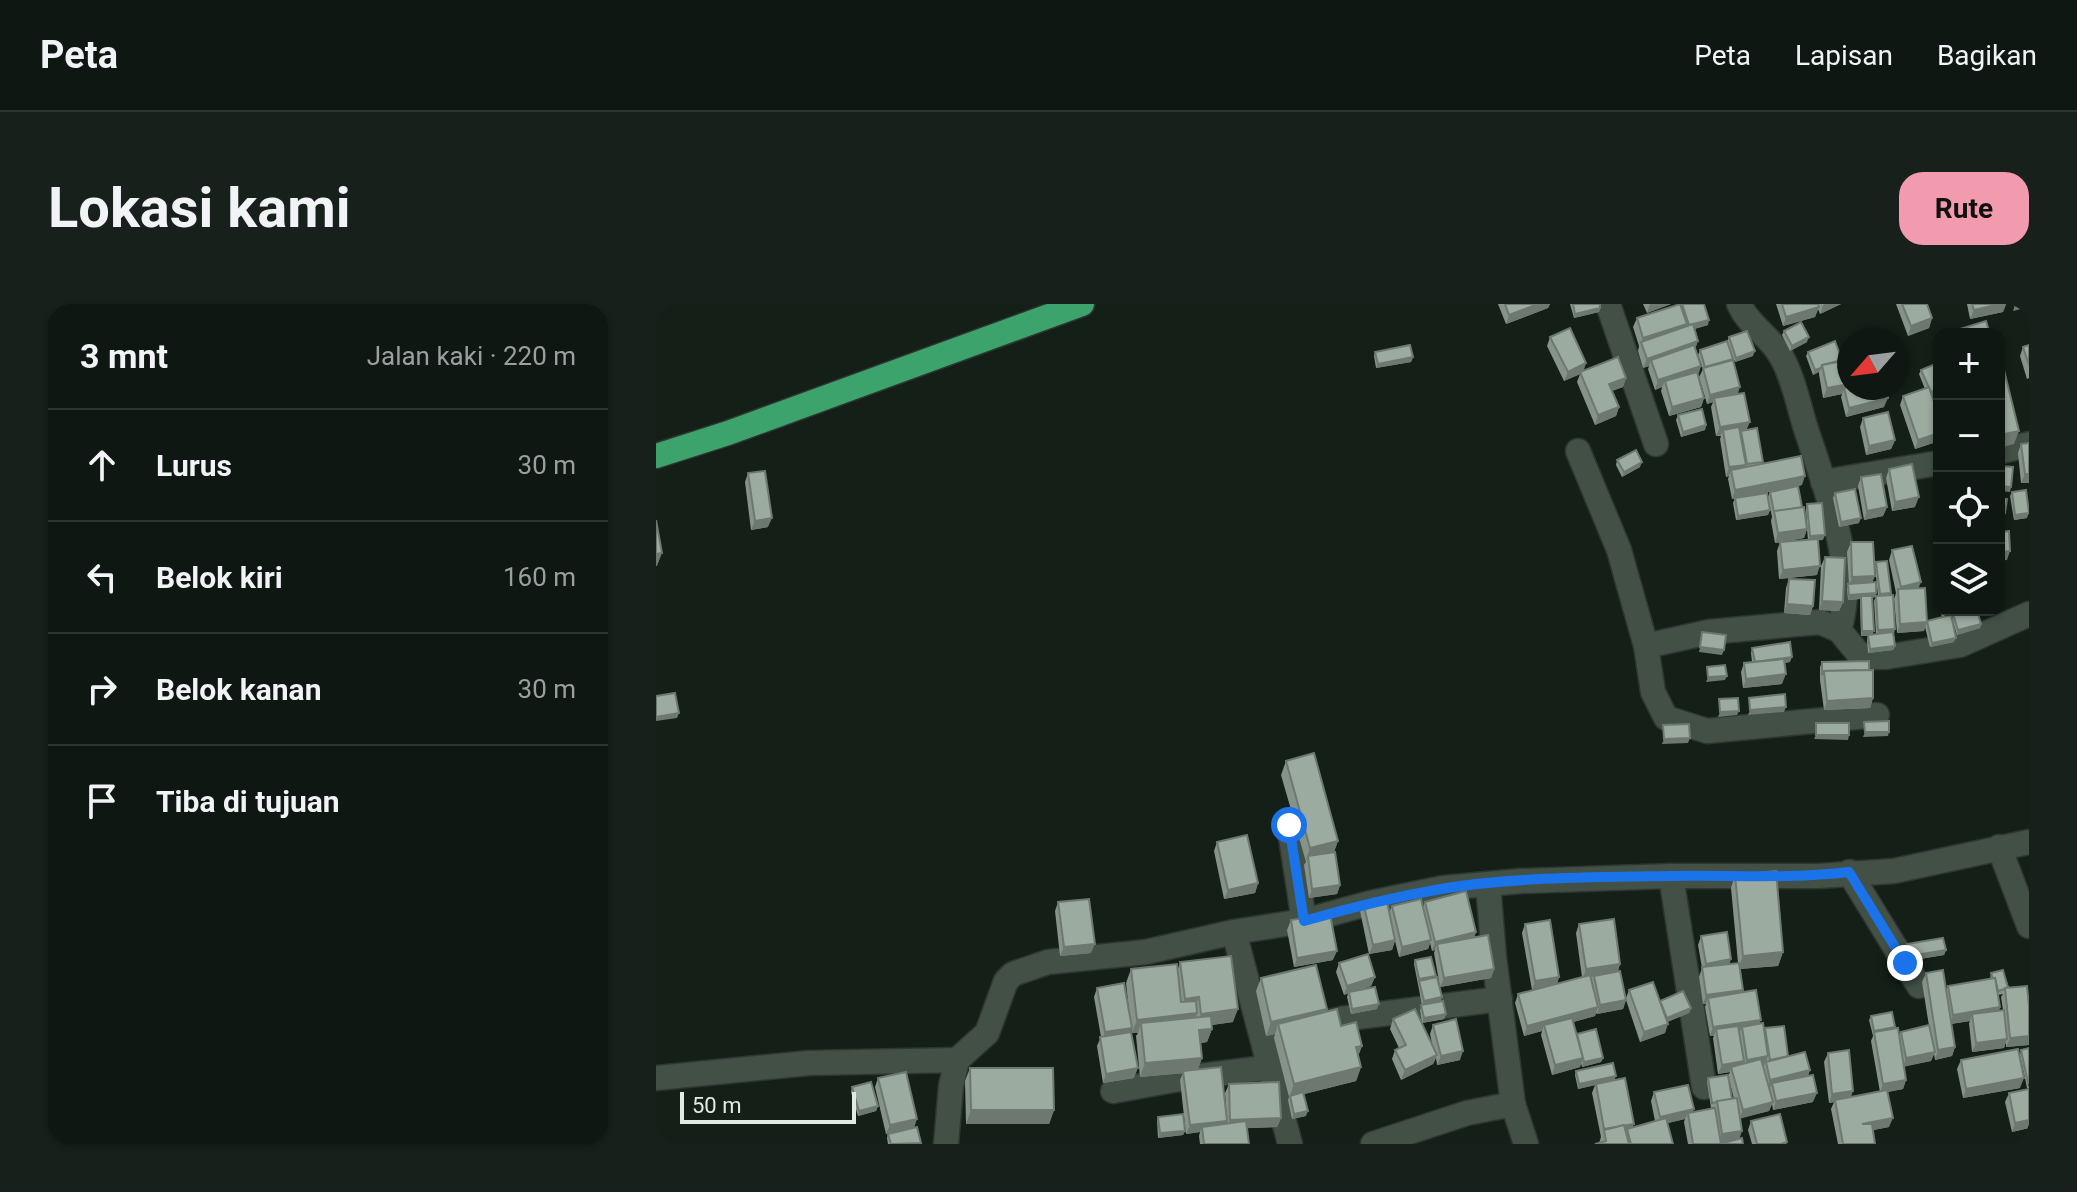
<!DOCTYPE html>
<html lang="id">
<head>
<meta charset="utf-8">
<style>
  body { margin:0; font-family:Roboto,sans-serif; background:#17201a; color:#f1f3f6 }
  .controls { position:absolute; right:24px; top:24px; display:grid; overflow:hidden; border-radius:16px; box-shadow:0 2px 6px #0004 }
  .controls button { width:72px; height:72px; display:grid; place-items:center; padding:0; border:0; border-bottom:2px solid #2e3631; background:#0e1711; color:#f1f3f6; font:40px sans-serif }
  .compass { position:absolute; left:1181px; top:24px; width:72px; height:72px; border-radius:50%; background:#0e1711; box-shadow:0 2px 6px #0004; rotate:242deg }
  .scale { position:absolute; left:24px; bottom:20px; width:176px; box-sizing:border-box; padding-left:8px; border:4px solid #e2eae4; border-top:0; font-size:22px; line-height:28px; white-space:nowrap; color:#e2eae4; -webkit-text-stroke:6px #131f17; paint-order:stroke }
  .stop { position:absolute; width:24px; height:24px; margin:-18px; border:6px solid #1a73e8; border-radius:50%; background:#fff }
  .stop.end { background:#1a73e8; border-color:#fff; box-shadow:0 2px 8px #0008 }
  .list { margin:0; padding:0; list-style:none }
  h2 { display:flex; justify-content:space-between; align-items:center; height:104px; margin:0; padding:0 32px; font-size:34px }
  h2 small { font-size:26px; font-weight:400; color:#9b9f9f }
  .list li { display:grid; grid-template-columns:52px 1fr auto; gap:24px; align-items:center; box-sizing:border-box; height:112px; padding:0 32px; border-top:2px solid #2e3631 }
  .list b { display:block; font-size:30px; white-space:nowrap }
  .list em { font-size:26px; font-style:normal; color:#9b9f9f }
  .icon { flex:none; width:44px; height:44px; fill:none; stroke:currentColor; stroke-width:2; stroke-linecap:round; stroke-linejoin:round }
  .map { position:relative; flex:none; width:1373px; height:840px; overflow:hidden; border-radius:24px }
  header { display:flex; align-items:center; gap:48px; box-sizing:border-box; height:112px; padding:0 40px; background:#0e1711; border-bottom:2px solid #2e3631 }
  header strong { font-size:38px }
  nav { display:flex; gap:44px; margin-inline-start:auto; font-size:28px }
  .intro { display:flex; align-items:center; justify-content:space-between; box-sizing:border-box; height:192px; padding:0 48px }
  h1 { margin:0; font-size:56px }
  .button { padding:20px 36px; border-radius:24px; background:#f29aae; color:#111; font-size:28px; font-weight:700 }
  main { display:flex; gap:48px; padding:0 48px }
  aside { flex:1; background:#0e1711; border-radius:24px; box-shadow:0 2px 6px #0004 }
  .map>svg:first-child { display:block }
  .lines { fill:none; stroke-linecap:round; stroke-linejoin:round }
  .minor-casing { stroke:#2f3631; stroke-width:27 }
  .major-casing { stroke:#2f3631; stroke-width:27 }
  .minor { stroke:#425046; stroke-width:24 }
  .major { stroke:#3ba36b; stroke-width:24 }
  .wall { fill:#86938a; fill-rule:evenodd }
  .shaded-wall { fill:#6d7870 }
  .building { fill:#9caba0; stroke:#6d7870; stroke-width:2 }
  .route { stroke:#1a73e8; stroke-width:10 }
</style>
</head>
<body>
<header>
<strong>Peta</strong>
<nav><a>Peta</a><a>Lapisan</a><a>Bagikan</a></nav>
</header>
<div class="intro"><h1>Lokasi kami</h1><a class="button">Rute</a></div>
<main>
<aside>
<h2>3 mnt<small>Jalan kaki · 220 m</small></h2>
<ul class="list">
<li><svg class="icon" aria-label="ahead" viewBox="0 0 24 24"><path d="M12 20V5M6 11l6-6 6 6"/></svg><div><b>Lurus</b></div><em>30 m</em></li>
<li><svg class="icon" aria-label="left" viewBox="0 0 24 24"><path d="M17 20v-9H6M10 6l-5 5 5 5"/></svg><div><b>Belok kiri</b></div><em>160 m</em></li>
<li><svg class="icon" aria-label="right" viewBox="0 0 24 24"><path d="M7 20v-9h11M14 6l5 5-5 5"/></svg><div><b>Belok kanan</b></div><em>30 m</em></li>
<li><svg class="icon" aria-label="arrive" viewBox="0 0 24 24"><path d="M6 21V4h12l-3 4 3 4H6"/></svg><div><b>Tiba di tujuan</b></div></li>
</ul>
</aside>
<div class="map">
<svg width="1373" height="840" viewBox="0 0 1373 840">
  <rect width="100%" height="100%" fill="#131f17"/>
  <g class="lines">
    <g class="minor-casing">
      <g id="minor">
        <polyline points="952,0 1000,140"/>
        <path d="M1083,0c9,21 31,32 42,52 12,21 17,47 24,70 19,59 54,143 34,204"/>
        <polyline points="922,147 963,246 990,342 997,388 1010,414 1051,427 1221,411"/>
        <polyline points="1343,148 1373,140"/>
        <polyline points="1167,178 1283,159"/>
        <polyline points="990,342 1053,328 1164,318 1183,326 1202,349 1211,353 1230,353 1304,341 1373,310"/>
        <polyline points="633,521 648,617"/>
        <polyline points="1343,543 1373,622"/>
        <polyline points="1193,568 1263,682"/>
        <polyline points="1015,572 1048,783"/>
        <polyline points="832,580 838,653 857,800"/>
        <polyline points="578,628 634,840"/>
        <polyline points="607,735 685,715 844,695"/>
        <polyline points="301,756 331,729 350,677 357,670 392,658 490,648 578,628 648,617 714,599 787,584 865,577 1015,572 1163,572 1238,567 1373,538"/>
        <polyline points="0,774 153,759 301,756 295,782 290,840"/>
        <polyline points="457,787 529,774 616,763"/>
        <polyline points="717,840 811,809 857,800 870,840"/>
      </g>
    </g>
    <g class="major-casing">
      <polyline id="major" points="0,152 72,129 426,0"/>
    </g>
    <use href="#minor" class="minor"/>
    <use href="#major" class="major"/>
  </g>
  <g class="wall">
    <polygon points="842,0 894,0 892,4 850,20"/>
    <polygon points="914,0 944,0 944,4 943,8 918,14"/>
    <polygon points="987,0 1015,0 991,9"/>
    <polygon points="1026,0 1052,21 1038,25 1042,72 1048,94 1045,103 1013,112 1005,87 1006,83 999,86 992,65 993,62 987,64 982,47 983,42 977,23 981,14 1025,2"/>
    <polygon points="1120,0 1185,0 1164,10 1162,5 1159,13 1127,22"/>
    <polygon points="1240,0 1271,0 1276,14 1273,24 1252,32"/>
    <polygon points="1311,0 1350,0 1347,8 1314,15"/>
    <polygon points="1128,27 1151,38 1134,47 1126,31"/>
    <polygon points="894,33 928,67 970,74 967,83 956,87 963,103 960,112 939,121 921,78 924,70 908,77 891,42"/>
    <polygon points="1073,33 1097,52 1079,58 1071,38"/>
    <polygon points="1373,41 1373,74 1371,75 1364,52 1367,43"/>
    <polygon points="1044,46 1082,90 1091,126 1107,158 1106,160 1146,181 1076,195 1072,175 1073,172 1070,173 1064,135 1065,132 1060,132 1055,103 1057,98 1051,100 1043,73 1047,65 1042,51"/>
    <polygon points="719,48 757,53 755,58 720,64 718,52"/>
    <polygon points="1152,48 1186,56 1185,58 1228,103 1190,113 1185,93 1186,90 1167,94 1163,70 1163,68 1157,71 1150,52"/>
    <polygon points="1283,61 1283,88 1276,91 1283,113 1283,137 1259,145 1244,101 1247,92 1269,85 1263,70 1265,66"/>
    <polygon points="1022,111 1050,121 1049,126 1025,133 1020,116"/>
    <polygon points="1207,114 1239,136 1235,145 1210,151 1204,123"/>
    <polygon points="1365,140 1373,179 1365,179 1362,149"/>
    <polygon points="961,156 984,163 966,173 960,161"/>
    <polygon points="1233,165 1259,203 1236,207 1230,174"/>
    <polygon points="92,169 112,223 95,226 89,178"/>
    <polygon points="1205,173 1231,203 1227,212 1208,216 1202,182"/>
    <polygon points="1114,188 1151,225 1150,205 1151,200 1167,236 1162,236 1161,271 1123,275 1121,247 1124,238 1152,236 1151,225 1148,234 1119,239 1115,217 1116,213 1112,193"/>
    <polygon points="1356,188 1371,214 1358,216 1354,192"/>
    <polygon points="1179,189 1203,219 1183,223 1177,194"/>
    <polygon points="1079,194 1114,206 1112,211 1080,216 1077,199"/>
    <polygon points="1195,238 1219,272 1216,278 1220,289 1219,293 1216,294 1216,331 1220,330 1218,297 1220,292 1222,292 1219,263 1220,258 1235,289 1234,291 1239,342 1237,346 1212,349 1211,336 1212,332 1205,332 1204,295 1192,296 1191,285 1193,280 1191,248"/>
    <polygon points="1236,246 1262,284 1271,317 1286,313 1284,306 1321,306 1325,320 1324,324 1301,331 1296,314 1297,312 1295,312 1298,338 1274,343 1269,323 1268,327 1241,329 1238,295 1240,289 1233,256"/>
    <polygon points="1169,253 1187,298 1183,307 1163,306 1165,262"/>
    <polygon points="1133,275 1157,302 1154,311 1128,309 1130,284"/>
    <polygon points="1096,344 1134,358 1128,359 1126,380 1087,384 1085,368 1088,359 1096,358 1095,349"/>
    <polygon points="1166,358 1213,366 1217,394 1214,404 1168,406 1164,376 1164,363"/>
    <polygon points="630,457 682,537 678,548 684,581 681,590 653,594 648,561 650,558 625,471"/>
    <polygon points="561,538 602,579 599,589 568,595 558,547"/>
    <path d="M1079,571l48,77 -5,14 -38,3 2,24 22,38 1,-3 23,28 22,14 -2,5 5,27 -40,8 -1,-6 -3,7 -29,7 -1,20 4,6h-21l2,-1h-3v1h-33l-4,-22 1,-3 -18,4 6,21h-79l5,-1 2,-6 -9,-44 3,-8 -17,4 -3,-14 1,-4 39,9 17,48 23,-7 -4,-20 3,-9 39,20 21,-3v-2l-3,1 -4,-26 1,-4 20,-2 2,-4 -12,2 -5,-36 1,-2h-4l-5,-29 1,-3h-3l-4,-27 3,-9 -4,-23 3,-9 28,28 9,-1 -7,-75zM1073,775l5,20h-2z"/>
    <polygon points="402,598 435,649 404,652 399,607"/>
    <polygon points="707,598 733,609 736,602 767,603 769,598 820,628 818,633 838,665 835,674 784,683 778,649 779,646 776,647 774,639 772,645 743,653 739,637 736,646 713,650 704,607"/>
    <polygon points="635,616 677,656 638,663 631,626"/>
    <polygon points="869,620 903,673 901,680 926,673 920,629 923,620 964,660 962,667 970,694 973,686 1004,697 1035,704 1033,709 1011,718 1009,729 984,738 970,696 967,705 941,710 940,709 939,712 917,718 921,731 947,754 945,758 926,763 925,759 924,763 896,771 885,731 886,727 868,732 859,699 862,690 876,686 866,629"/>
    <polygon points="1251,640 1290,646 1288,651 1252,657 1250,645"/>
    <polygon points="759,656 779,673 786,693 784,698 790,710 788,715 766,719 764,706 766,701 758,660"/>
    <polygon points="524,658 577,718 556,721 556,725 551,738 545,739 546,754 542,765 571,817 570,820 571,819 569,789 573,780 625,814 621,823 591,824 593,840 544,840 543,832 544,828 530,830 524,776 527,769 484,773 480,732 482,729 476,729 475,724 474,728 478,774 447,779 441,742 445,733 438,693 441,684 474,716 470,679 475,665 522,665"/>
    <polygon points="683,659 719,673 715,682 704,686 721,705 695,710 691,693 692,689 688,691 680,668"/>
    <path d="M1347,666l26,75 -23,2v-5l-2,6 -32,4 -3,-29 1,-2 -19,3 4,23 -3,9 -17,4 -1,-6 -3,7 -27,5 2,14 -3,9 -15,3 1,35 -16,3 2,14h-37l-7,-35 3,-7 -5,1 -5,-41 4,-9 23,44 29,-5 -9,-51 2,-5 -4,-16 2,-4 24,11 4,8 2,-3 28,-6 -7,-44 4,-9 20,19 2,-6 42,-7 1,-6zM1347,690l-2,3 2,13 -4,1 1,-4 -2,-12z"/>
    <polygon points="605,674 671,705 670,708 706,742 702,752 705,763 700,777 648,790 650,812 636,815 632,796 633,793 618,734 619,730 610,732 600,687"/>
    <polygon points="737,715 777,744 774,730 777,721 804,756 781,761 780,754 777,760 745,776 736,755 739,746 743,744 734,725"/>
    <polygon points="1365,746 1373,784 1371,784 1364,751"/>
    <polygon points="1305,756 1364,784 1307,794 1301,765"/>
    <polygon points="314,764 398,806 393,820 310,820 309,777"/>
    <polygon points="222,774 258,823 265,840 232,840 231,834 232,830 230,830 219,783"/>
    <polygon points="196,783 222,802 220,807 202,812 195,788"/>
    <polygon points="1373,785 1373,824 1356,828 1349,798 1353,789"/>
    <polygon points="502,813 529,827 527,831 502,834 501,817"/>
    <polygon points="1095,817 1131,840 1096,840 1092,826"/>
  </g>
  <g class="shaded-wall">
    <polygon points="882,0 894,0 892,4 850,20 853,11"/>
    <polygon points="994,0 1015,0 991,9"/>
    <polygon points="1169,0 1185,0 1164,10 1167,1"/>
    <polygon points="1344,0 1350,0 1347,8 1314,15 1318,6"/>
    <polygon points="1359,0 1373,0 1373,3 1357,7"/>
    <polygon points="1163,3 1159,13 1127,22 1130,13"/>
    <polygon points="944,4 943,8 918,14 919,10"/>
    <polygon points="1276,14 1273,24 1252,32 1255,22"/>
    <polygon points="1053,16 1052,21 1032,27 1033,22"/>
    <polygon points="1031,20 1027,29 985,39 987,34"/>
    <polygon points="1153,33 1151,38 1134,47 1136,42"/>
    <polygon points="1042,37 1039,46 995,56 993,62 987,64 991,55"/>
    <polygon points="1099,47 1097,52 1079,58 1080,54"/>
    <polygon points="757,53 755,58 720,64 722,60"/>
    <polygon points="930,59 927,69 908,77 912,68"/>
    <polygon points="1045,62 1042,72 1009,77 1006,83 999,86 1002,76"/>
    <polygon points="1165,64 1163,68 1157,71 1159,66"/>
    <polygon points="970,74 967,83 950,89 953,80"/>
    <polygon points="1193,80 1193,84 1188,84 1186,90 1167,94 1171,84"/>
    <polygon points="1084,83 1081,92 1058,94 1057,98 1051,100 1054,91"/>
    <polygon points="1283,84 1283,88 1272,93 1274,88"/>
    <polygon points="1048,94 1045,103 1013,112 1016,103"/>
    <polygon points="1232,94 1228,103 1190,113 1193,104"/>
    <polygon points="963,103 960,112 939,121 942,111"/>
    <polygon points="1094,118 1090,127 1067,126 1065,131 1060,132 1064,123"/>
    <polygon points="1050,121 1049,126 1025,133 1027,128"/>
    <polygon points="1363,127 1358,140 1343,144 1343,131"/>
    <polygon points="1283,129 1283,137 1259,145 1262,136"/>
    <polygon points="1239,136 1235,145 1210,151 1213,142"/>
    <polygon points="986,158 984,163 966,173 968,168"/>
    <polygon points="1090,161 1086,170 1075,166 1073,172 1070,173 1073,163"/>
    <polygon points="1369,170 1373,170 1373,179 1365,179"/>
    <polygon points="1149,172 1146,181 1076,195 1079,186"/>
    <polygon points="1343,182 1355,183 1354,188 1343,187"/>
    <polygon points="1263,193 1259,203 1236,207 1239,198"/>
    <polygon points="1231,203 1227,212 1208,216 1211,207"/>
    <polygon points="1114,206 1112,211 1080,216 1082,212"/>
    <polygon points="1343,208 1349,209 1348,214 1343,213"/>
    <polygon points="1373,209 1371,214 1358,216 1359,211"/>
    <polygon points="116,214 112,223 95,226 99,217"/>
    <polygon points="1205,214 1203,219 1183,223 1185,218"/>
    <polygon points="1151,225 1148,234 1119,239 1122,229"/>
    <polygon points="1169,231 1167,236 1152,237 1154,232"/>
    <polygon points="1354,247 1351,256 1343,257 1343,248"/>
    <polygon points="6,249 1,262 0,262 0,250"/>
    <polygon points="1164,262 1161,271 1123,275 1127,266"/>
    <polygon points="1219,272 1215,281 1193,282 1196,273"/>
    <polygon points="1265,278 1261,288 1241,293 1245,283"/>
    <polygon points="1220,289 1219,293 1205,295 1205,292 1204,295 1192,296 1193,291"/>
    <polygon points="1166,297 1187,298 1183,307 1163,306"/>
    <polygon points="1131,300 1157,302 1154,311 1128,309"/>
    <polygon points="1303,306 1316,306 1297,310 1297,312 1287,315 1289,310"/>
    <polygon points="1271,318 1268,327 1241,329 1244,320"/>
    <polygon points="1325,320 1324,324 1301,331 1302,326"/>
    <polygon points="1239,325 1238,330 1221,331 1222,326"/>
    <polygon points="1206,327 1218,327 1216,332 1205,332"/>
    <polygon points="1300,334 1298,338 1274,343 1276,339"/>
    <polygon points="1239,342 1237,346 1212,349 1214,345"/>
    <polygon points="1044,343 1068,346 1066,351 1043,348"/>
    <polygon points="1136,353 1134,358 1097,363 1099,359"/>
    <polygon points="1130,370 1126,380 1087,384 1090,375"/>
    <polygon points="1071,372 1069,376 1050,378 1052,373"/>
    <polygon points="1217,394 1214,404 1168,406 1171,397"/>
    <polygon points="1130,403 1128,408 1092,411 1094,406"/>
    <polygon points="1083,407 1081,411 1062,413 1064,408"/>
    <polygon points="23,409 21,414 0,417 0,413"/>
    <polygon points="1209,428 1233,428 1232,432 1207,433"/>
    <polygon points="1160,431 1193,431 1192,436 1158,435"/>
    <polygon points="1034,434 1032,439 1006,440 1008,435"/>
    <polygon points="682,537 677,550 652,552 649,558 654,544"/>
    <polygon points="602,579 599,589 568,595 572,586"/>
    <polygon points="684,581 681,590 653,594 656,585"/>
    <polygon points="820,628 817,637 781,640 779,646 776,647 779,638"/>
    <polygon points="739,636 736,646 713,650 717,641"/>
    <polygon points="775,636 772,645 743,653 746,643"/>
    <polygon points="439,640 435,649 404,652 408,643"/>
    <polygon points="1290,646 1288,651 1252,657 1254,652"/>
    <polygon points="681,647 677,656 638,663 641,654"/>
    <polygon points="1127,648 1122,662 1082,665 1087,652"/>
    <polygon points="1075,655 1072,665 1047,669 1050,660"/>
    <polygon points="964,660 961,669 927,674 930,665"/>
    <polygon points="838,665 835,674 784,683 788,674"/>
    <polygon points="719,673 715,682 688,691 691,682"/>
    <polygon points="903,673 900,682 876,686 879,677"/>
    <polygon points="1087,686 1084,695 1052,694 1050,700 1047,700 1050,691"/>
    <polygon points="543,693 538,706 524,708 529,695"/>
    <polygon points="786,693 784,698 766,702 768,697"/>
    <polygon points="970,696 967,705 941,710 944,701"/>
    <polygon points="723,700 721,705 695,710 696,705"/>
    <polygon points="942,703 939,712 889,726 888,721 886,727 868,732 871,722"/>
    <polygon points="1344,703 1341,712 1316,710 1314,717 1294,720 1297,711"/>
    <polygon points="1035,704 1033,709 1009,719 1011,714"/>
    <polygon points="582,705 577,718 541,723 545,710"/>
    <polygon points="671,705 666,719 622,720 619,730 610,732 615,718"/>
    <polygon points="541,709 537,723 485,719 482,729 476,729 481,716"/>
    <polygon points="790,710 788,715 766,719 768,714"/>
    <polygon points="1105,716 1102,725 1086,723 1084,728 1060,725 1058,732 1054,732 1057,723"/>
    <polygon points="1012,720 1009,729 984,738 988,728"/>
    <polygon points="476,724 472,733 446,737 449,728"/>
    <polygon points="556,725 551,738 539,740 543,726"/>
    <polygon points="1373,732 1373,741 1350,743 1354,734"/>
    <polygon points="1351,735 1348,744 1316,748 1320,739"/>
    <polygon points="706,742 701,755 700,743"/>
    <polygon points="1299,743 1296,752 1279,756 1282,746"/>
    <polygon points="807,747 804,756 781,761 785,752"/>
    <polygon points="1279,748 1275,757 1247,763 1250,754"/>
    <polygon points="781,751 777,760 745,776 749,766"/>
    <polygon points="1112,752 1108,762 1087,765 1091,756"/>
    <polygon points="546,754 541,768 484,773 489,759"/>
    <polygon points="927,754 924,763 896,771 899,761"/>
    <polygon points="947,754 945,758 926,763 928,758"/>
    <polygon points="1088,757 1085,766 1075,763 1074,768 1062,770 1066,761"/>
    <polygon points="705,763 700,777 633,794 638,780"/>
    <polygon points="482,764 478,774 447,779 450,770"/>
    <polygon points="1154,766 1151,775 1116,779 1114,784 1111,785 1114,776"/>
    <polygon points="960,772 958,777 922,785 923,780"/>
    <polygon points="1368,774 1364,784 1307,794 1310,785"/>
    <polygon points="1250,776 1247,785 1224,789 1227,780"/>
    <polygon points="1197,787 1194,796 1173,799 1176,790"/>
    <polygon points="1161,789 1157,798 1117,806 1120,797"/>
    <polygon points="1117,798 1113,807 1083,815 1087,806"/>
    <polygon points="222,802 220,807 202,812 203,807"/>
    <polygon points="1038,805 1034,814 1032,809 1029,815 1000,822 1004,813"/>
    <polygon points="315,806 398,806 393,820 310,820"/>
    <polygon points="652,807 650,812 636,815 638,810"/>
    <polygon points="625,814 621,823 571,825 574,816"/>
    <polygon points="1237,814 1233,823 1203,829 1206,820"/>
    <polygon points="261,815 258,824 230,830 234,821"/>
    <polygon points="1373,816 1373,824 1356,828 1359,819"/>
    <polygon points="571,817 567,826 546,823 544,828 530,830 534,821"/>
    <polygon points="978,820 974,829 971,825 969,830 948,827"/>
    <polygon points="529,827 527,831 502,834 504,829"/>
    <polygon points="1086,827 1083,836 1063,839 1066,830"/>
  </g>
  <g class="building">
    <polygon points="849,0 882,0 853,11"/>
    <polygon points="917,0 944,0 944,4 919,10"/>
    <polygon points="1024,0 1031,20 987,34 981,14"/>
    <polygon points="1026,0 1048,0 1053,16 1033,21"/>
    <polygon points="1126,0 1162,0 1163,3 1130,13"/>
    <polygon points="1246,0 1271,0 1276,14 1255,22"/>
    <polygon points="1316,0 1344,0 1318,6"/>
    <polygon points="1330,17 1334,30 1299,30 1298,27"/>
    <polygon points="1145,18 1153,33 1136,42 1128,27"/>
    <polygon points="1037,20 1042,37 991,55 985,38"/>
    <polygon points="914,24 930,59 912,68 894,33"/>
    <polygon points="1091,27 1099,47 1080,54 1073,33"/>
    <polygon points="1071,37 1077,55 1049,63 1044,46"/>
    <polygon points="1179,37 1186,56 1166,61 1165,64 1159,66 1152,48"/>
    <polygon points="754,41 757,53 722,60 719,48"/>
    <polygon points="1038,41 1045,62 1002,76 995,56"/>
    <polygon points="1373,41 1373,61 1367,43"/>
    <polygon points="962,53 970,74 953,80 963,103 942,111 924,68"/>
    <polygon points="1077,56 1084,83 1054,91 1047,64"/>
    <polygon points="1193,56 1193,80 1171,84 1166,61"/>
    <polygon points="1282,59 1283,84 1275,88 1265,66"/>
    <polygon points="1347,62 1363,127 1343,131 1343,63"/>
    <polygon points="1041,68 1048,94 1016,103 1009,77"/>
    <polygon points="1193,82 1193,84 1230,84 1232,94 1193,104 1188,84"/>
    <polygon points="1273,83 1283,113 1283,129 1262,136 1247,92"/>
    <polygon points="1088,89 1094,118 1064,123 1058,94"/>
    <polygon points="1046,105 1050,121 1027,128 1022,111"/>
    <polygon points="1232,108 1239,136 1213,142 1207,114"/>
    <polygon points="1083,123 1090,161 1073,163 1067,126"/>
    <polygon points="1101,124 1107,158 1091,160 1085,127"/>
    <polygon points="1373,139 1373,170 1369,170 1365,140"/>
    <polygon points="980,146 986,158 968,168 961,156"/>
    <polygon points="1145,152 1149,172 1079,186 1075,166"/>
    <polygon points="1256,160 1263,193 1239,198 1233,165"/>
    <polygon points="1343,162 1357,163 1355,183 1343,182"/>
    <polygon points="109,167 116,214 99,217 92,169"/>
    <polygon points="1225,170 1231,203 1211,207 1205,173"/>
    <polygon points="1142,182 1146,203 1118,208 1114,188"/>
    <polygon points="1199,185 1205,214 1185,218 1179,189"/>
    <polygon points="1370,186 1373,209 1359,211 1356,188"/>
    <polygon points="1111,189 1114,206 1082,212 1079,194"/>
    <polygon points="1343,194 1351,195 1349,209 1343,208"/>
    <polygon points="1166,199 1169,231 1154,232 1151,200"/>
    <polygon points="1148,203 1151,225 1122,229 1118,207"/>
    <polygon points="0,216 6,249 0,250"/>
    <polygon points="1353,227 1354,247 1343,248 1343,228"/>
    <polygon points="1162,235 1164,262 1127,266 1124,238"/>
    <polygon points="1195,238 1217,238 1219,272 1196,273"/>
    <polygon points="1256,242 1265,278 1245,283 1236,246"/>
    <polygon points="1169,253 1189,254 1187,298 1166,297"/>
    <polygon points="1231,257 1235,289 1224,290 1220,258"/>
    <polygon points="1343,258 1346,271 1343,272"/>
    <polygon points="1133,275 1159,276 1157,302 1131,300"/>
    <polygon points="1220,278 1220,289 1193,291 1192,280"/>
    <polygon points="1269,284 1271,318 1244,320 1242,285"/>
    <polygon points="1237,291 1239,325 1222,326 1220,292"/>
    <polygon points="1205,292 1216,292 1218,327 1206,327"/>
    <polygon points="1287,306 1303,306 1289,310"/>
    <polygon points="1310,306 1321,306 1325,320 1302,326 1297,310"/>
    <polygon points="1295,311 1300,334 1276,339 1271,317"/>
    <polygon points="1046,328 1070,331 1068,346 1044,343"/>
    <polygon points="1237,328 1239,342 1214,345 1212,331"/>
    <polygon points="1134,338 1136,353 1099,358 1096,344"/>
    <polygon points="1128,355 1130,370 1090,375 1088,359"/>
    <polygon points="1213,357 1213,366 1168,367 1166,371 1166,358"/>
    <polygon points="1069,361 1071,372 1052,373 1051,363"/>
    <polygon points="1217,366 1217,394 1171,397 1168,367"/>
    <polygon points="19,389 23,409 0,413 0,392"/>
    <polygon points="1129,390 1130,403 1094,406 1093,394"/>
    <polygon points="1082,394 1083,407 1064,408 1063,395"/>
    <polygon points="1233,417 1233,428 1209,428 1208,418"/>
    <rect x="1160" y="419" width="33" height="12"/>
    <polygon points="1033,420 1034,434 1008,435 1007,421"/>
    <polygon points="658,449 682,537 654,544 630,457"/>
    <polygon points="591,531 602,579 572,586 561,538"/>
    <polygon points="679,548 684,581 656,585 652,552"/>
    <polygon points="1120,567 1127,648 1087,652 1079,571"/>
    <polygon points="810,587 820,628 779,638 769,598"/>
    <polygon points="730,593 739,636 717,641 707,598"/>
    <polygon points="433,595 439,640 408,643 402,598"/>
    <polygon points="765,595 775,636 746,643 736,602"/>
    <polygon points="674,610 681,647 641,654 635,616"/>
    <polygon points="958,615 964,660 930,665 923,620"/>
    <polygon points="894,616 903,673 879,677 869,620"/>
    <polygon points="1071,628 1075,655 1050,660 1045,632"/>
    <polygon points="832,631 838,665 788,674 781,640"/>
    <polygon points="1287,634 1290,646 1254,652 1251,640"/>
    <polygon points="712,650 719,673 691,682 683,659"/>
    <polygon points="575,652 582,705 545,710 543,693 529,695 524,658"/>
    <polygon points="775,653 780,672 763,675 759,656"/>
    <polygon points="1083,659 1087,686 1050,691 1046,663"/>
    <polygon points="521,660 525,698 540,697 541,709 481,716 475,665"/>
    <polygon points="660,661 671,705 615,718 605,674"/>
    <polygon points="1287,666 1299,743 1282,746 1270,669"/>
    <polygon points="1347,666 1352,684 1342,687 1339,674 1337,675 1335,669"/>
    <polygon points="964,667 970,696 944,701 938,672"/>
    <polygon points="934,671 942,703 871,722 862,690"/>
    <polygon points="781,673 786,693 768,697 763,677"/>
    <polygon points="1339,674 1344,703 1297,711 1292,682"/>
    <polygon points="997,678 1012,720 988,728 973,686"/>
    <polygon points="468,679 476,724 449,728 441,684"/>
    <polygon points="1371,682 1373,702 1373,732 1354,734 1349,684"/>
    <polygon points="719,683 723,700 696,705 693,688"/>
    <polygon points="1100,686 1105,716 1057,723 1052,694"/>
    <polygon points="1027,687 1035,704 1011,714 1004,697"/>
    <polygon points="787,697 790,710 768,714 765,701"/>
    <polygon points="681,705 685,722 700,718 706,742 700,743 705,763 638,780 622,720"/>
    <polygon points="759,705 781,751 749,766 739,746 750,741 737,715"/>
    <polygon points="1348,706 1351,735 1320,739 1316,710"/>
    <polygon points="1236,708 1239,723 1218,727 1215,712"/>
    <polygon points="555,712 556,725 543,726 546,754 489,759 485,719"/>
    <polygon points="916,714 927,754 899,761 888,721"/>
    <polygon points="800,715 807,747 785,752 777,721"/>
    <polygon points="1107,719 1112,752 1091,756 1086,723"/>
    <polygon points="1273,721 1279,748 1250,754 1245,728"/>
    <polygon points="1082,722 1088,757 1066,761 1060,725"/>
    <polygon points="1128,722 1132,752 1114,756 1109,724"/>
    <polygon points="1242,724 1250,776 1227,780 1218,728"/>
    <polygon points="940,725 947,754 928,758 921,730"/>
    <polygon points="475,728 482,764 450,770 444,733"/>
    <polygon points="1373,744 1373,779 1372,779 1365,746"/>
    <polygon points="1362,745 1368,774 1310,785 1305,756"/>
    <polygon points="1193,746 1197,787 1176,790 1172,749"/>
    <polygon points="1149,748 1154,766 1114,776 1110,758"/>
    <polygon points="1105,755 1117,798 1087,806 1075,763"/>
    <polygon points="957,759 960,772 923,780 920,767"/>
    <polygon points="565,763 571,817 534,821 527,767"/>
    <polygon points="314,764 397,764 398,806 315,806"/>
    <polygon points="250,768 261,815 234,821 222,774"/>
    <polygon points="1072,771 1076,795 1056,799 1052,774"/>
    <polygon points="1157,771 1161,789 1120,797 1116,779"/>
    <polygon points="969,774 978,820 948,825 940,780"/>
    <polygon points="215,778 222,802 203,807 196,783"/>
    <polygon points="623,778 625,814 574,816 573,780"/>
    <polygon points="1032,781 1038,805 1004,813 998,788"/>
    <polygon points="1373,785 1373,816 1359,819 1353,789"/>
    <polygon points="1231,786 1237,814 1206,820 1216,820 1219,840 1187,840 1179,796"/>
    <polygon points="647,788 652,807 638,810 634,792"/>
    <polygon points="1081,794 1086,827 1066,830 1061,797"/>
    <polygon points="1059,804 1065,840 1037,840 1032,809"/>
    <polygon points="527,810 529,827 504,829 502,813"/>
    <polygon points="1124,810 1131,838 1125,840 1101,840 1095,817"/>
    <polygon points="1010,814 1017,840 975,840 971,825"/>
    <polygon points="590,817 593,840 548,840 546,823"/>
    <polygon points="968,821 973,840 939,840 950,837 948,826"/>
    <polygon points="261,823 265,839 235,840 232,830"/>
    <polygon points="1086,834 1087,840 1067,840 1067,839"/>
  </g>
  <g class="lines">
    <path class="route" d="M633,521l15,96c45,-13 90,-24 137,-32 70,-12 159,-12 231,-13 59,-1 118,3 177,-4l56,91"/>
  </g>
</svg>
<div class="controls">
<button>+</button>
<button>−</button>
<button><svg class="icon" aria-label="locate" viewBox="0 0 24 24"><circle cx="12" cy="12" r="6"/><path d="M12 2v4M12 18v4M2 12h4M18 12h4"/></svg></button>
<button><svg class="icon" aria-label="layers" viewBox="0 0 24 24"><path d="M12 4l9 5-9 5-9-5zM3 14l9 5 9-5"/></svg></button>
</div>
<svg class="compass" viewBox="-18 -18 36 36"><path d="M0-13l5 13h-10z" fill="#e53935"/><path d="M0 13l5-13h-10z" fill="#9b9f9f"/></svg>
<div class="scale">50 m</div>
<div class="stop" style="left:633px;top:521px"></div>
<div class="stop end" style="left:1249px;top:659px"></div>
</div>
</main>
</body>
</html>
